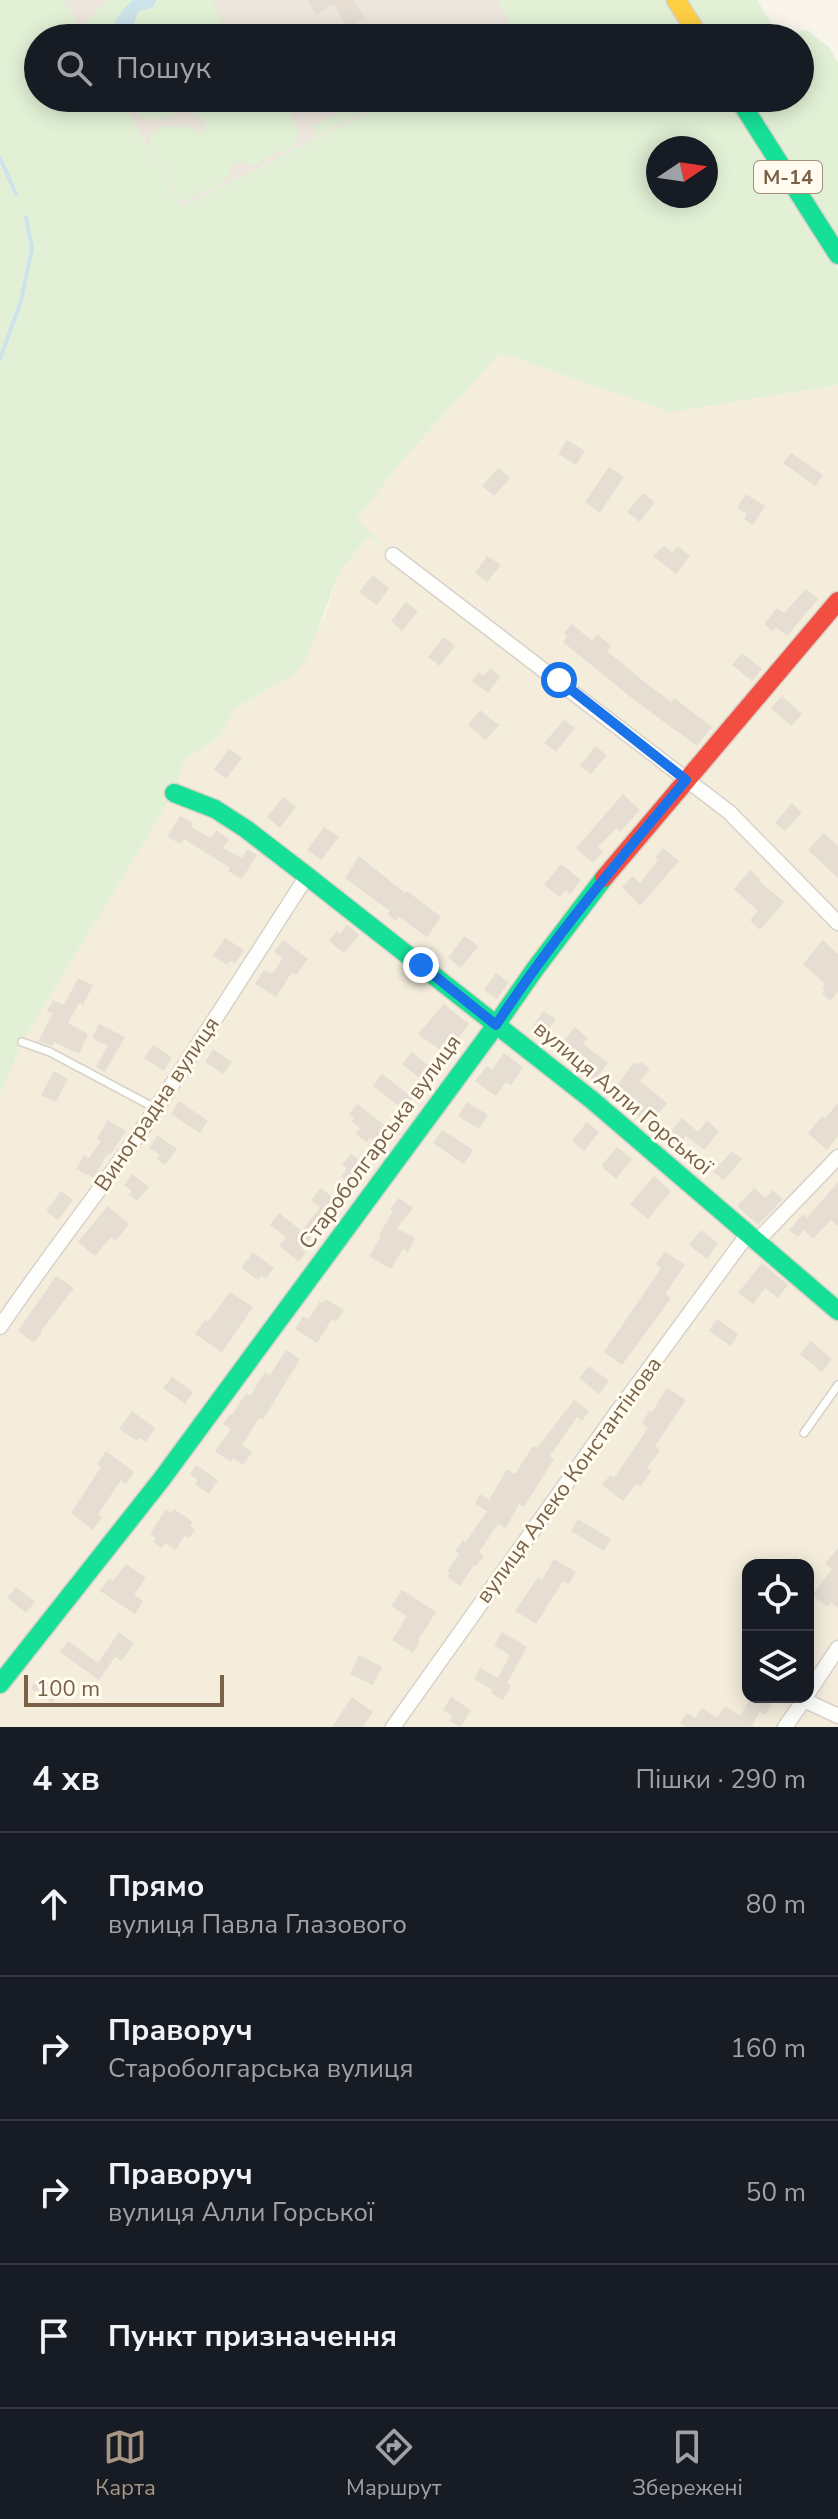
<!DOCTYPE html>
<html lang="uk">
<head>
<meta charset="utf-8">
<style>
  body { margin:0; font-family:"Nunito Sans",sans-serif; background:#20242c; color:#f1f3f6 }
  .controls { position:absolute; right:24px; bottom:24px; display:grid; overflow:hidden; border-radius:16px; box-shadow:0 4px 20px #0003 }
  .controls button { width:72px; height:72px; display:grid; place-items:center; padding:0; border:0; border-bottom:2px solid #363941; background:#171b24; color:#f1f3f6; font:40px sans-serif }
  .compass { position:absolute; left:646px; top:136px; width:72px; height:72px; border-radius:50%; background:#171b24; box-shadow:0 4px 20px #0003; rotate:77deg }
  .scale { position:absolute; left:24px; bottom:20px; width:200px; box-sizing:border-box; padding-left:8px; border:4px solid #7a6249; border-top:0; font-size:22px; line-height:28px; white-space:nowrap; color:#7a6249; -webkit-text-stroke:6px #fffbef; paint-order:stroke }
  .stop { position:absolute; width:24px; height:24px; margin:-18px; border:6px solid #1a73e8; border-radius:50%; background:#fff }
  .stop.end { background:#1a73e8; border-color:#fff; box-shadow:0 2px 8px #0008 }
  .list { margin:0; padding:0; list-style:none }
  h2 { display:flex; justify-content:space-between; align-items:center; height:104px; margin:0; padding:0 32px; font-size:34px }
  h2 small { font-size:26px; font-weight:400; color:#9ea1a6 }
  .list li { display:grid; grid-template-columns:52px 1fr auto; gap:24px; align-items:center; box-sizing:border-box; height:144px; padding:0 32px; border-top:2px solid #363941 }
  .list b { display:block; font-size:30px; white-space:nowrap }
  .list p { margin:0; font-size:26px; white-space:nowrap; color:#9ea1a6 }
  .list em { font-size:26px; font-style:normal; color:#9ea1a6 }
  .icon { flex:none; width:44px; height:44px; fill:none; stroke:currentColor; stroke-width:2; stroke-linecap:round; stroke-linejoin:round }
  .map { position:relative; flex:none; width:838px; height:1727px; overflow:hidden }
  .search { position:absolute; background:#171b24; box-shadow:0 4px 20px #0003; left:24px; right:24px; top:24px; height:88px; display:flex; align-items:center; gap:20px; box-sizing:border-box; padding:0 28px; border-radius:44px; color:#9ea1a6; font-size:30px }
  .sheet { height:680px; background:#171b24 }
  nav { display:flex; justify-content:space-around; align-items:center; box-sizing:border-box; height:112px; border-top:2px solid #363941; background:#171b24; font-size:22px; color:#9ea1a6 }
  nav a { display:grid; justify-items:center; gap:4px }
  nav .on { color:#a69582 }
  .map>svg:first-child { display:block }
  .residential { fill:#f4eddc; fill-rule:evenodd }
  .industrial { fill:#ece6dd }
  .green { fill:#e2f1d6; fill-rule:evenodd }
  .water { fill:#cde3ea }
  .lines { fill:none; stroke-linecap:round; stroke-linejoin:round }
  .stream { stroke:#cde3ea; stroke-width:4 }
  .building { fill:#e6ded3 }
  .lane-casing { stroke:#d8d2ca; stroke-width:10 }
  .street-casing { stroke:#d8d2ca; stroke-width:17 }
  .fast-casing { stroke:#d7d1c7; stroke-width:21 }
  .slow-casing { stroke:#d7d1c7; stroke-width:21 }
  .jam-casing { stroke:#d7d1c7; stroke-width:21 }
  .lane { stroke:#fefefc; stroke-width:7 }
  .street { stroke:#fefefc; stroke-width:14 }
  .fast { stroke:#16e098; stroke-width:18 }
  .slow { stroke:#ffcf43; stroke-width:18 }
  .jam { stroke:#f24e42; stroke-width:18 }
  .route { stroke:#1a73e8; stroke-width:10 }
  .labels { text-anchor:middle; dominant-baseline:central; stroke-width:6; stroke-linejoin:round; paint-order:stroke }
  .shield { fill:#fffbef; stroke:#a2907b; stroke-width:2 }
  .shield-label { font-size:20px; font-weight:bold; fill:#7a6249 }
  .street-label { font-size:22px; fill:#7a6249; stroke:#fffbef }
</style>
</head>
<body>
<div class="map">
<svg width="838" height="1727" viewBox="0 0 838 1727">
  <rect width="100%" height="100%" fill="#f9f5ec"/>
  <path class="residential" d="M500,353l171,59 167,-27v1342h-838v-632l22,-53 152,-249 11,-34 35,-23 15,-28 55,-31 35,-61 15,-45 29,-35 15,11 -27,-28 43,-56zM748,1565h60v132h-60z"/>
  <g class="industrial">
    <polygon points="63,0 498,0 516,36 512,38 85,38"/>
    <polygon points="120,98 395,98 182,207"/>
  </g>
  <g class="green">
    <path d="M0,0h63l22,38h-47v60h82l62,109 213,-109h334l109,172v115l-167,27 -171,-59 -100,110 -43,56 36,36 -24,-19 -29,35 -34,89 -16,17 -55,31 -15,28 -35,23 -11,34 -152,249 -22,53zM658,148h48v48h-48z"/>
    <path d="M108,0h103l18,33 14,5h-156l-5,-12c11,-8 16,-19 26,-26z"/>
    <polygon points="498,0 666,0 690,38 512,38 516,35"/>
    <polygon points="685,0 757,0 778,34 807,30 830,48 838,63 838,244 747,98 800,98 800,38 709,38"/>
    <path d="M134,98h147l16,28 1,15 -10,9 -11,2 -24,14 -12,-5 -9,2c-7,32 -27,23 -48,39l-4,-2 -31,-54v-9l12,-11 19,2 9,-2 12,8 6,-7 -4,-8 -6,-1 -5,-12 -9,1c-11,12 -27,14 -43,11l-4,-5 3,-8z"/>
    <polygon points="331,98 366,98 367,109 316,136 313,128 325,119 339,116 333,109"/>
  </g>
  <path class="water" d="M133,0h24l-5,8 -14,4 -4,11 2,15h-23c-2,-15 8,-28 20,-38z"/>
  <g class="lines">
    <g class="stream">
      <polyline points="0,158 16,194"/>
      <polyline points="0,359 21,301 32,248 26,217"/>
    </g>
  </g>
  <g class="building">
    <polygon points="307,0 354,0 365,18 348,28 334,4 316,15"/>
    <polygon points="567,440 585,451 576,465 558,454"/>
    <polygon points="791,453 823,475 815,486 783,463"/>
    <polygon points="609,467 624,477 600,513 585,502"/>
    <polygon points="498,468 510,478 494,496 482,486"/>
    <polygon points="643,493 655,502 640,522 627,512"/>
    <polygon points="746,494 765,506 753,525 744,519 747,514 737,508"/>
    <polygon points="664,546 672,552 678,546 690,556 676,574 653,556"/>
    <polygon points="487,556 501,565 487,582 475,573"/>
    <polygon points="373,575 389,588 377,605 359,592"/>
    <polygon points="806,589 818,599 787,636 776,627 773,631 764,624 777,608 784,613"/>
    <polygon points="406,602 418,611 402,631 391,621"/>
    <polygon points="572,624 592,641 597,634 611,646 607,651 642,680 671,702 674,698 712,727 697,746 664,722 628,695 563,642 567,637 564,633"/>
    <polygon points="444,637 455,646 440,666 428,657"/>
    <polygon points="742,653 762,669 752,681 732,665"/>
    <polygon points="490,668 500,677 488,693 472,681 479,672 484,676"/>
    <polygon points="782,696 802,714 791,726 771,708"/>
    <polygon points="480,710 499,725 486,740 468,725"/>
    <polygon points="564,720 575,728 556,752 544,743"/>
    <polygon points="595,746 607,755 591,774 580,766"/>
    <polygon points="229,749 242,758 226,779 214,769"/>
    <polygon points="623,794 640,810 620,832 616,828 598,847 603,852 593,863 576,848"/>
    <polygon points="283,797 296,807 280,828 267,817"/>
    <polygon points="792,803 802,813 785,831 775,823"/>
    <polygon points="180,816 193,823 191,827 211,838 216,830 229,839 223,848 242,858 247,849 257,855 242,879 228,871 230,868 184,839 181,844 167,837"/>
    <polygon points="324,827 339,837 321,860 307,850"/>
    <polygon points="824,833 838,846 838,878 808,850"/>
    <polygon points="663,848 679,861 640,906 622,887 632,876 640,883 658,860 655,858"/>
    <polygon points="359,856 405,893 407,891 441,917 427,937 399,917 396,921 387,914 390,911 345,878"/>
    <polygon points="561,864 581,880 570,894 565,890 560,897 544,885"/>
    <polygon points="750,870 761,880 760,882 784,902 760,930 750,920 758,911 734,889"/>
    <polygon points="347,925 359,935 344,953 329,941 337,931 340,934"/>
    <polygon points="464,936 478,946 461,968 448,958"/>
    <polygon points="225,938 244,950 235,964 230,961 227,965 213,956"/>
    <polygon points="283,940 308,959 296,975 292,972 276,997 255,984 264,970 272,974 283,958 274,952"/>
    <polygon points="823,940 838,954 838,992 830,1001 822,994 825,990 822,987 825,984 803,964"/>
    <polygon points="496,973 509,982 497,999 484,990"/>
    <polygon points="78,978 93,985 83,1005 79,1003 68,1023 88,1034 79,1054 54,1042 52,1046 38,1041 53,1014 47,1011 53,1000 64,1005"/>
    <polygon points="444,1004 469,1024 453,1045 455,1047 448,1056 418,1034"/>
    <polygon points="543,1011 556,1019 544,1036 540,1036 531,1029"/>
    <polygon points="99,1024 125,1037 105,1072 96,1067 108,1046 92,1038"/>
    <polygon points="575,1027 588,1038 583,1044 608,1063 594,1081 584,1073 587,1069 559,1046"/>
    <polygon points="153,1045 172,1057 164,1071 144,1058"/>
    <polygon points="213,1049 232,1062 223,1074 205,1062"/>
    <polygon points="412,1052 432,1069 423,1081 402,1064"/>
    <polygon points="504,1053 523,1067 511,1085 506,1082 496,1096 475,1081 487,1066 492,1070"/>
    <polygon points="634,1062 638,1065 641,1062 650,1069 640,1081 667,1103 649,1125 636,1114 638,1112 615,1095 620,1090 616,1087"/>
    <polygon points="54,1071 68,1079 56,1102 41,1095"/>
    <polygon points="382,1074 413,1098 404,1110 373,1086"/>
    <polygon points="179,1101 208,1121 200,1133 171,1114"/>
    <polygon points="467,1102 488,1115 479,1129 458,1116"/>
    <polygon points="838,1103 838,1136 827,1150 808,1133 822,1116 825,1118"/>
    <polygon points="357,1104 387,1127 376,1142 370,1138 367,1142 355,1134 360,1128 351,1121 354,1118 349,1114"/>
    <polygon points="682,1118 698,1132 707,1121 719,1131 704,1150 686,1136 678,1146 667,1136"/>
    <polygon points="108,1120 126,1131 110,1155 107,1154 94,1178 76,1169 84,1155 89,1158 101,1141 97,1138"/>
    <polygon points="587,1122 599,1132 584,1151 572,1141"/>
    <polygon points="442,1130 473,1150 464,1164 433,1143"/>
    <polygon points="157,1135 177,1149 165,1165 157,1159 160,1155 149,1148"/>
    <polygon points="617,1147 632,1159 616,1179 601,1166"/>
    <polygon points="732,1151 742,1159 724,1180 713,1172"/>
    <polygon points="351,1154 367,1165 352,1185 341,1177 347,1168 342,1165"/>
    <polygon points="132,1174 149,1187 137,1201 128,1194 132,1191 124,1185"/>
    <polygon points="654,1176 671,1191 648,1219 630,1204"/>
    <polygon points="838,1182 838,1226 831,1220 813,1239 804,1230 798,1237 789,1230 803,1214 807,1218"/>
    <polygon points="321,1188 338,1202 322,1222 327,1225 320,1234 316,1231 302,1249 306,1252 299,1262 279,1246 286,1237 270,1225 279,1213 302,1231 320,1207 311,1200"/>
    <polygon points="754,1188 765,1198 773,1190 783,1199 758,1225 737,1206"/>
    <polygon points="61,1191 73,1200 58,1220 46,1211"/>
    <polygon points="399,1198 413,1208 397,1228 415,1238 408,1252 403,1249 391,1269 369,1256 381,1237 379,1236 393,1210 390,1209"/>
    <polygon points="108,1206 129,1224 116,1241 111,1237 95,1256 78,1242"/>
    <polygon points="701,1230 718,1243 707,1259 689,1245"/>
    <polygon points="253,1252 274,1268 266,1279 261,1276 258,1280 241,1268"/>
    <polygon points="665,1252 685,1265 665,1294 671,1298 622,1365 604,1352 661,1268 656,1264"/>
    <polygon points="762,1263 788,1285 778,1298 765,1288 753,1304 738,1293"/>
    <polygon points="56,1276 74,1288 41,1331 42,1332 34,1343 18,1331"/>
    <polygon points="230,1292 253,1307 222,1352 195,1334 205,1320 208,1322"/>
    <polygon points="326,1299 344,1310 336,1322 332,1319 317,1343 295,1329 303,1316 309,1319 320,1301 322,1303"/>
    <polygon points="717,1319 738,1334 731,1346 709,1331"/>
    <polygon points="811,1341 832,1359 822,1372 800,1354"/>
    <polygon points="286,1350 300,1359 263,1420 259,1418 242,1445 252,1452 243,1465 233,1458 231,1462 215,1451 231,1429 223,1424 230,1414 232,1415 246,1393 250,1396 265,1372 270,1375"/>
    <polygon points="589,1366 609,1381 599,1394 579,1378"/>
    <polygon points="172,1377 193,1392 185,1404 163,1388"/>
    <polygon points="667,1388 686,1400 655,1446 660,1450 647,1468 651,1471 640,1487 636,1484 623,1501 602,1485 610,1475 614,1478 648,1428 642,1423 650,1410 652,1412"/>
    <polygon points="574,1400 589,1411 582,1421 577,1417 550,1456 554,1459 524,1507 519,1504 506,1528 498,1524 479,1552 484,1556 476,1566 474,1565 460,1586 447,1577 450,1573 447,1571 459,1554 455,1551 463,1540 466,1542 487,1511 475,1504 480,1494 489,1500 507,1469 515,1474 533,1446 537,1448"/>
    <polygon points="132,1411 155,1428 146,1442 140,1438 137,1441 119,1429"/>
    <polygon points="106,1451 134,1472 126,1484 121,1480 113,1492 98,1514 102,1517 93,1530 71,1513 101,1467 97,1464"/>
    <polygon points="196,1465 218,1480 209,1494 195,1484 198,1480 190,1475"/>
    <polygon points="166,1509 171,1513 174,1509 193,1522 190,1526 195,1530 189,1538 185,1535 176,1550 165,1543 162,1548 153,1542 156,1538 150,1534"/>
    <polygon points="578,1519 611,1539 604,1551 571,1531"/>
    <polygon points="838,1547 838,1608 831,1602 828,1607 812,1595 832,1569 825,1564"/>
    <polygon points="554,1559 576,1572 569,1584 563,1581 536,1624 515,1611 538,1577 542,1580"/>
    <polygon points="126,1564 146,1578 134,1595 143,1601 135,1614 100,1591 109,1578 113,1581"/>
    <polygon points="16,1587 35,1602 26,1613 7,1598"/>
    <polygon points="402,1590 436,1612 418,1640 420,1641 413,1653 392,1640 407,1616 391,1606"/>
    <polygon points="119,1632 134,1643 122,1661 115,1657 99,1680 60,1652 68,1641 98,1663"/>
    <polygon points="502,1632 527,1647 507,1683 511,1686 503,1700 491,1693 493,1690 474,1679 480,1668 498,1678 510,1655 494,1646"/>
    <polygon points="359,1655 382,1667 373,1685 350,1674"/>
    <polygon points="39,1677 60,1691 52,1703 31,1689"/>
    <polygon points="352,1697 373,1712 363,1727 332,1727"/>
    <polygon points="451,1697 471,1710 461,1727 449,1721 452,1716 443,1710"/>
    <polygon points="751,1697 761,1697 772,1704 765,1715 760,1712 752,1725 755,1727 686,1727 680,1723 687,1713 695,1718 702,1708 717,1718 725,1706 740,1716"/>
  </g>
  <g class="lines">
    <g class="lane-casing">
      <g id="lane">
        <polyline points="22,1042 50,1052 155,1108"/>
        <polyline points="804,1433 838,1385"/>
      </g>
    </g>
    <g class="street-casing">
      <g id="street">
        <polyline points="393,555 729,812 838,923"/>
        <polyline points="755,1243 838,1157"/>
        <path d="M0,1327c41,-61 87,-119 129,-179 62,-89 119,-181 178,-272"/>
        <polyline points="808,1693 838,1648"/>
        <polyline points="804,1700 838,1716"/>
        <polyline points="393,1727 615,1415 747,1235"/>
        <polyline points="785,1727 806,1697"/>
      </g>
    </g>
    <g class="fast-casing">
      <g id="fast">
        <polyline points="738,98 838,255"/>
        <polyline points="174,793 215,809 246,829 307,876 592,1100 838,1311"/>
        <polyline points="0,1684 161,1480 496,1025 535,969 604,878"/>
      </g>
    </g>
    <g class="slow-casing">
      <polyline id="slow" points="676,0 700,38"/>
    </g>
    <g class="jam-casing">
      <polyline id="jam" points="604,878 838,601"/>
    </g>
    <use href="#lane" class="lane"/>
    <use href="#street" class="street"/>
    <use href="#fast" class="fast"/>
    <use href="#slow" class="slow"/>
    <use href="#jam" class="jam"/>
  </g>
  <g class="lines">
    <path class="route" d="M421,965l75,60c57,-87 123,-165 190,-245l-127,-100"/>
  </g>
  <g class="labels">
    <rect class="shield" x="754" y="161" width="68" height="32" rx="6"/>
    <g class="shield-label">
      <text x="788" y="177">М-14</text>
    </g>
    <g class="street-label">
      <text transform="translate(623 1098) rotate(40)">вулиця Алли Горської</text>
      <text transform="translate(157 1104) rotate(-56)">Виноградна вулиця</text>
      <text transform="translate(380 1142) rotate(-54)">Староболгарська вулиця</text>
      <text transform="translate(569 1480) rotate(-54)">вулиця Алеко Константінова</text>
    </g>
  </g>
</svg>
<div class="controls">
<button><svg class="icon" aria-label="locate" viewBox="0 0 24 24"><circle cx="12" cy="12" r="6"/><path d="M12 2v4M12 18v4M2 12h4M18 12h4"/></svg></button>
<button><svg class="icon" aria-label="layers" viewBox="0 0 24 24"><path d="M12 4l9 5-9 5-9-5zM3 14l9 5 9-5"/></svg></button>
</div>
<svg class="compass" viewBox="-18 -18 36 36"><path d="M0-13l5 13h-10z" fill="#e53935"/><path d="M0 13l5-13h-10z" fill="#9ea1a6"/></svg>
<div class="scale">100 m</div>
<div class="stop" style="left:559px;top:680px"></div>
<div class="stop end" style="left:421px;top:965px"></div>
<div class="search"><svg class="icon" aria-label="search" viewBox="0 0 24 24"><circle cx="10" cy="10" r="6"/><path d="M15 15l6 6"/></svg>Пошук</div>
</div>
<section class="sheet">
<h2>4 хв<small>Пішки · 290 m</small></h2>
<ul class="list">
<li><svg class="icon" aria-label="ahead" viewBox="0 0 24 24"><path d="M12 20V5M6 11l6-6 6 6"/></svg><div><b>Прямо</b><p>вулиця Павла Глазового</p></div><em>80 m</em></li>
<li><svg class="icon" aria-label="right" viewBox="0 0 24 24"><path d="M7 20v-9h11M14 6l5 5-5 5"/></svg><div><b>Праворуч</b><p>Староболгарська вулиця</p></div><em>160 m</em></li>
<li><svg class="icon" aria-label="right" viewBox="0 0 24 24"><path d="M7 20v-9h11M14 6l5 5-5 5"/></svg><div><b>Праворуч</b><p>вулиця Алли Горської</p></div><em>50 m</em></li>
<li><svg class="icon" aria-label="arrive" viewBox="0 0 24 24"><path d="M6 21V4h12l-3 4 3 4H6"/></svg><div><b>Пункт призначення</b></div></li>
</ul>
</section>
<nav>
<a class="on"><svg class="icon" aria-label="map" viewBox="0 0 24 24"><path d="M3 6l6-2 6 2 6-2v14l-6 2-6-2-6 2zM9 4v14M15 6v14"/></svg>Карта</a>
<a><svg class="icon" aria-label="directions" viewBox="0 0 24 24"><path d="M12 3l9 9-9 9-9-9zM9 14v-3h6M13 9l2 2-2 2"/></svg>Маршрут</a>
<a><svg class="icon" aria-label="saved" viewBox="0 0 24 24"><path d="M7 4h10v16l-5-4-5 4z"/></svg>Збережені</a>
</nav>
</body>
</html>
